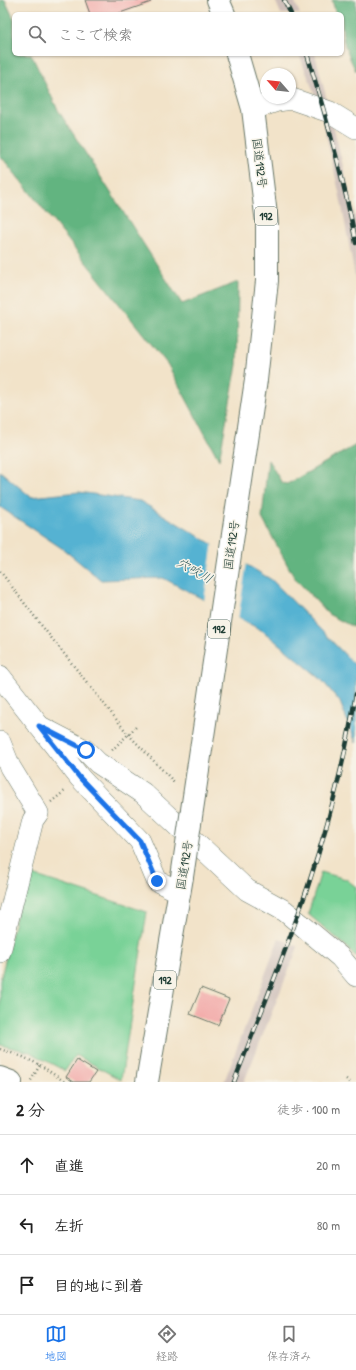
<!DOCTYPE html>
<html lang="ja">
<head>
<meta charset="utf-8">
<style>
  body { margin:0; font-family:"Patrick Hand","Klee One",sans-serif; background:#f2f2f2; color:#222 }
  .compass { position:absolute; left:260px; top:68px; width:36px; height:36px; border-radius:50%; background:#fff; box-shadow:0 1px 3px #0004; rotate:298deg }
  .stop { position:absolute; width:12px; height:12px; margin:-9px; border:3px solid #1a73e8; border-radius:50%; background:#fff }
  .stop.end { background:#1a73e8; border-color:#fff; box-shadow:0 1px 4px #0008 }
  .list { margin:0; padding:0; list-style:none }
  h2 { display:flex; justify-content:space-between; align-items:center; height:52px; margin:0; padding:0 16px; font-size:17px }
  h2 small { font-size:13px; font-weight:400; color:#767676 }
  .list li { display:grid; grid-template-columns:26px 1fr auto; gap:12px; align-items:center; box-sizing:border-box; height:60px; padding:0 16px; border-top:1px solid #e0e0e0 }
  .list b { display:block; font-size:15px; white-space:nowrap }
  .list em { font-size:13px; font-style:normal; color:#767676 }
  .icon { flex:none; width:22px; height:22px; fill:none; stroke:currentColor; stroke-width:2; stroke-linecap:round; stroke-linejoin:round }
  .map { position:relative; flex:none; width:356px; height:1082px; overflow:hidden }
  .search { position:absolute; background:#fff; box-shadow:0 1px 3px #0004; left:12px; right:12px; top:12px; height:44px; display:flex; align-items:center; gap:10px; box-sizing:border-box; padding:0 14px; border-radius:6px; color:#767676; font-size:15px }
  .sheet { height:232px; background:#fff }
  nav { display:flex; justify-content:space-around; align-items:center; box-sizing:border-box; height:56px; border-top:1px solid #e0e0e0; background:#fff; font-size:11px; color:#767676 }
  nav a { display:grid; justify-items:center; gap:2px }
  nav .on { color:#1a73e8 }
  .map>svg:first-child { display:block }
  .industrial { fill:#cfc0ba }
  .green { fill:#79d297; stroke:#4c8866 }
  .forest { fill:#62b480; stroke:#40785a }
  .water { fill:#54b2d2; stroke:#3a7883 }
  .pier { fill:#f2e3c9 }
  .building { fill:#f3acaa }
  .lines { fill:none; stroke-linecap:round; stroke-linejoin:round }
  .minor-casing { stroke:#697768; stroke-width:22 }
  .highway-casing { stroke:#697768; stroke-width:24 }
  .path { stroke:#697768; stroke-width:2.5; stroke-dasharray:1 3; stroke-linecap:butt }
  .minor { stroke:#fff; stroke-width:21 }
  .highway { stroke:#fff; stroke-width:22 }
  .rail-casing { stroke:#1f3d34; stroke-width:4.5 }
  .rail { stroke:#f7f3e8; stroke-width:3; stroke-dasharray:9; stroke-linecap:butt }
  .highway-bridge-casing { stroke:#697768; stroke-width:24; stroke-linecap:butt }
  .highway-bridge { stroke:#fff; stroke-width:22 }
  .route { stroke:#1a73e8; stroke-width:5 }
  .labels { text-anchor:middle; dominant-baseline:central; stroke-width:3; stroke-linejoin:round; paint-order:stroke }
  .shield { fill:#f7f3e8; stroke:#60746a; stroke-width:1 }
  .shield-label { font-size:11px; font-weight:bold; fill:#1f3d34 }
  .street-label { font-size:12px; fill:#1f3d34; stroke:#f7f3e8 }
  .water-label { font-size:13px; font-style:italic; fill:#2c5a5c; stroke:#f7f3e8 }
</style>
</head>
<body>
<div class="map">
<svg width="356" height="1082" viewBox="0 0 356 1082">
  <rect width="100%" height="100%" fill="#f7f3e8"/>
  <filter id="ink" filterUnits="userSpaceOnUse"><feTurbulence type="fractalNoise" baseFrequency=".025" numOctaves="2"/><feDisplacementMap in="SourceGraphic" scale="8" xChannelSelector="R" yChannelSelector="G"/><feConvolveMatrix kernelMatrix="1 2 1 2 8 2 1 2 1" color-interpolation-filters="sRGB"/></filter>
  <filter id="wash" filterUnits="userSpaceOnUse"><feTurbulence type="fractalNoise" baseFrequency=".012" numOctaves="4" result="noise"/><feDisplacementMap in="SourceGraphic" scale="16" xChannelSelector="R" yChannelSelector="G"/><feGaussianBlur stdDeviation="0.9" result="paint"/><feColorMatrix in="noise" values="0 0 0 0 0 0 0 0 0 0 0 0 0 0 0 0 0 1.4 0 .05"/><feComposite in="paint" operator="in"/></filter>
  <g filter="url(#wash)">
    <rect width="100%" height="100%" fill="#f2e3c9"/>
    <g class="industrial">
      <polygon points="275,0 294,0 300,14 281,14"/>
      <polygon points="299,54 315,54 330,112 356,221 356,282 340,196 320,108"/>
      <polygon points="279,938 298,947 244,1082 224,1082"/>
    </g>
    <g class="green">
      <polygon points="321,872 346,879 356,887 356,957 346,946 308,914"/>
      <polygon points="27,873 147,912 121,1080 76,1055 65,1071 30,1052 0,1045 0,981"/>
    </g>
    <g class="forest">
      <polygon points="0,0 5,0 14,19 14,54 31,54 58,110 182,304 238,282 237,365 219,460 168,365 0,155"/>
      <path d="M332,0h24v71c-12,-24 -14,-30 -14,-57h-6z"/>
      <polygon points="356,445 356,577 353,627 328,614 294,577 262,518 268,460 282,483 287,484"/>
    </g>
    <polygon class="water" points="0,471 31,497 79,492 140,501 272,580 356,666 356,743 340,702 321,679 263,631 163,578 101,580 63,549 0,507"/>
    <polygon class="pier" points="213,542 247,562 238,620 204,601"/>
    <g id="blocks">
      <g class="building">
        <polygon points="85,0 151,0 151,2 117,14 90,14"/>
        <polygon points="201,988 229,999 218,1025 190,1014"/>
        <polygon points="77,1060 96,1072 89,1082 74,1082 66,1077"/>
      </g>
    </g>
  </g>
  <g filter="url(#ink)">
    <use href="#blocks" fill-opacity="0" stroke="#697768" stroke-width="1"/>
    <g class="lines">
      <g class="minor-casing">
        <g id="minor">
          <polyline points="253,109 277,101 292,99 330,112 356,128"/>
          <polyline points="0,676 80,778 140,841 157,881 180,892"/>
          <polyline points="39,726 85,750 98,763 143,793 247,890 285,911 340,957 356,976"/>
          <polyline points="0,742 10,767 38,813 33,820 0,952"/>
        </g>
      </g>
      <g class="highway-casing">
        <g id="highway">
          <polyline points="218,0 224,14"/>
          <polyline points="237,54 253,109 267,223 267,281 256,380"/>
          <polyline points="0,1078 11,1082"/>
          <polyline points="147,1082 182,877"/>
        </g>
      </g>
      <g class="path">
        <polyline points="0,571 38,621 128,734 174,782"/>
        <polyline points="112,750 136,727"/>
        <polyline points="51,802 66,790"/>
        <polyline points="0,1049 23,1057 40,1065 30,1082"/>
        <polyline points="40,1065 65,1082"/>
        <polyline points="346,1079 350,1082"/>
      </g>
      <use href="#minor" class="minor"/>
      <use href="#highway" class="highway"/>
      <g class="rail-casing">
        <g id="rail">
          <polyline points="284,0 291,14"/>
          <path d="M307,54c19,62 37,125 49,189"/>
          <path d="M234,1082c25,-65 52,-130 74,-196 21,-63 37,-127 48,-192"/>
        </g>
      </g>
      <use href="#rail" class="rail"/>
      <g class="highway-bridge-casing">
        <polyline id="highway-bridge" points="182,877 256,380"/>
      </g>
      <use href="#highway-bridge" class="highway-bridge"/>
    </g>
  </g>
  <g class="lines" filter="url(#ink)">
    <polyline class="route" points="86,750 39,726 80,778 140,841 157,881"/>
  </g>
  <g class="labels">
    <g class="shield">
      <rect x="255" y="207" width="22" height="18" rx="3"/>
      <rect x="208" y="620" width="22" height="18" rx="3"/>
      <rect x="154" y="971" width="22" height="18" rx="3"/>
    </g>
    <g class="shield-label">
      <text x="266" y="216">192</text>
      <text x="219" y="629">192</text>
      <text x="165" y="980">192</text>
    </g>
    <g class="street-label">
      <text transform="translate(260 163) rotate(83)">国道192号</text>
      <text transform="translate(231 545) rotate(-82)">国道192号</text>
      <text transform="translate(184 865) rotate(-81)">国道192号</text>
    </g>
    <g class="water-label">
      <text transform="translate(195 570) rotate(29)">穴吹川</text>
    </g>
  </g>
</svg>
<svg class="compass" viewBox="-18 -18 36 36"><path d="M0-13l5 13h-10z" fill="#e53935"/><path d="M0 13l5-13h-10z" fill="#767676"/></svg>
<div class="stop" style="left:86px;top:750px"></div>
<div class="stop end" style="left:157px;top:881px"></div>
<div class="search"><svg class="icon" aria-label="search" viewBox="0 0 24 24"><circle cx="10" cy="10" r="6"/><path d="M15 15l6 6"/></svg>ここで検索</div>
</div>
<section class="sheet">
<h2>2 分<small>徒歩 · 100 m</small></h2>
<ul class="list">
<li><svg class="icon" aria-label="ahead" viewBox="0 0 24 24"><path d="M12 20V5M6 11l6-6 6 6"/></svg><div><b>直進</b></div><em>20 m</em></li>
<li><svg class="icon" aria-label="left" viewBox="0 0 24 24"><path d="M17 20v-9H6M10 6l-5 5 5 5"/></svg><div><b>左折</b></div><em>80 m</em></li>
<li><svg class="icon" aria-label="arrive" viewBox="0 0 24 24"><path d="M6 21V4h12l-3 4 3 4H6"/></svg><div><b>目的地に到着</b></div></li>
</ul>
</section>
<nav>
<a class="on"><svg class="icon" aria-label="map" viewBox="0 0 24 24"><path d="M3 6l6-2 6 2 6-2v14l-6 2-6-2-6 2zM9 4v14M15 6v14"/></svg>地図</a>
<a><svg class="icon" aria-label="directions" viewBox="0 0 24 24"><path d="M12 3l9 9-9 9-9-9zM9 14v-3h6M13 9l2 2-2 2"/></svg>経路</a>
<a><svg class="icon" aria-label="saved" viewBox="0 0 24 24"><path d="M7 4h10v16l-5-4-5 4z"/></svg>保存済み</a>
</nav>
</body>
</html>
